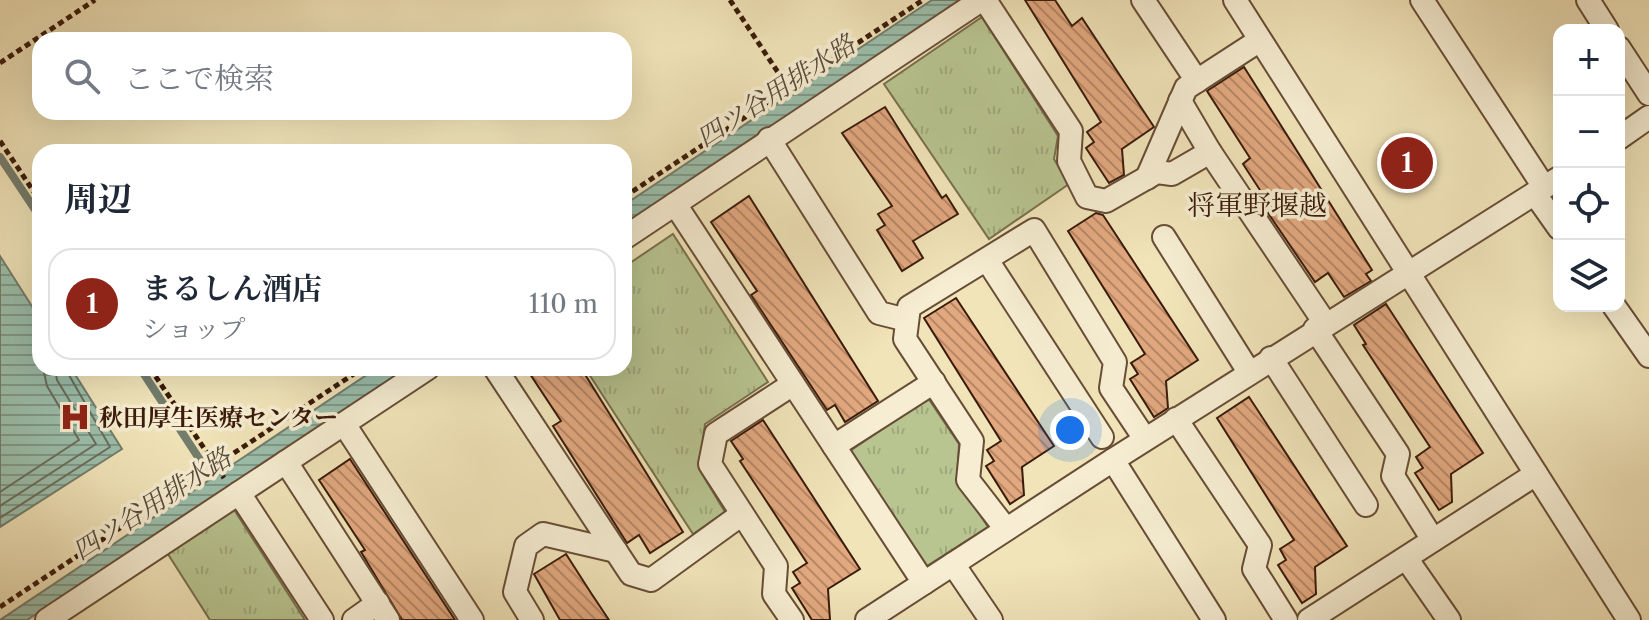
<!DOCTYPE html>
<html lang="ja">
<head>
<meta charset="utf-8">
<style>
  body { margin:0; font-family:"Libre Caslon Text","Noto Serif JP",serif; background:#f2f2f3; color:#1f2937 }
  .controls { position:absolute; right:24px; top:24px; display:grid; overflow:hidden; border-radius:16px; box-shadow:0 8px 32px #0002 }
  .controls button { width:72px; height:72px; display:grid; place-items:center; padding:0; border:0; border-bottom:2px solid #e0e1e3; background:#fff; color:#1f2937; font:40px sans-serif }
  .you { position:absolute; left:1070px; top:430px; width:28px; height:28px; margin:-20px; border:6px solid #fff; border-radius:50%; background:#1a73e8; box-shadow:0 0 0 12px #1a73e833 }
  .badge { display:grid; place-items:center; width:52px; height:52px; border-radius:50%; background:#8f2418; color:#fff; font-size:26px; font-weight:700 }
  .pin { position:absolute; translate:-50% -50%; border:4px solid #fff; box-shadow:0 2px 8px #0006 }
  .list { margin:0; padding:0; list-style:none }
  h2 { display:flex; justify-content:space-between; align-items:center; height:104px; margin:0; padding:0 32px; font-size:34px }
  h2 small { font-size:26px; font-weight:400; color:#747a83 }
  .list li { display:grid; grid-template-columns:52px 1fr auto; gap:24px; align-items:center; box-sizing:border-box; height:112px; margin:0 16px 16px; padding:0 16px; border:2px solid #e0e1e3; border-radius:24px }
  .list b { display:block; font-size:30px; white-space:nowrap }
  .list p { margin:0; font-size:26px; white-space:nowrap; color:#747a83 }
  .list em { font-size:26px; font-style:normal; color:#747a83 }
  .icon { flex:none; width:44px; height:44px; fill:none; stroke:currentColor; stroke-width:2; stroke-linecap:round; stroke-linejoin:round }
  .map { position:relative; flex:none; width:1649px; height:620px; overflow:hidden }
  .search { position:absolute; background:#fff; box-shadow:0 8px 32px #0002; left:32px; top:32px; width:600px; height:88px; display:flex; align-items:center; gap:20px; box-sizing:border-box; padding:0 28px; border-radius:24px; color:#747a83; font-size:30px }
  .panel { position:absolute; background:#fff; box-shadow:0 8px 32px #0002; left:32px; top:144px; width:600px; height:232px; border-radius:24px }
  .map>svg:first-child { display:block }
  .park { fill:url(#park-tufts); stroke:#79704e; stroke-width:2 }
  .water { fill:url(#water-rules); stroke:#747d6c; stroke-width:2 }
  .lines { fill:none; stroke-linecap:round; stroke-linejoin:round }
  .shore { stroke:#6a6d5c; stroke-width:2 }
  .stream { stroke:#747d6c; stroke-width:8 }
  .building { fill:url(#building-back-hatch); stroke:#3a1b0b; stroke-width:2 }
  .street-casing { stroke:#684d36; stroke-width:26 }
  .path { stroke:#3a1b0b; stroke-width:5; stroke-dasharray:6 4; stroke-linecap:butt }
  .street { stroke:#f6edd2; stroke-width:22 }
  .labels { text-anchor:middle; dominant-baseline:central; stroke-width:7; stroke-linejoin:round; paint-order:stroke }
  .poi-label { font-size:24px; font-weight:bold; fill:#3a1b0b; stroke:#f6edd2; text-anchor:start }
  .water-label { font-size:26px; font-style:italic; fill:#574c3b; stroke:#f6edd2 }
  .quarter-label { font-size:28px; fill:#3a1b0b; stroke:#f6edd2 }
</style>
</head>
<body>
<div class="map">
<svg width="1649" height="620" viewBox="0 0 1649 620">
  <defs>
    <pattern id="park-tufts" width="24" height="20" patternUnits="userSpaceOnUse" patternTransform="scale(2)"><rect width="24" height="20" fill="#b8c591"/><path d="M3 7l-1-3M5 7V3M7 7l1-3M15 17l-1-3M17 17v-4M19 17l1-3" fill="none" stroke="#9fa97c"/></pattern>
    <pattern id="water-rules" width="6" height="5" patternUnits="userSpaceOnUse" patternTransform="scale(2)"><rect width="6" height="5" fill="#9bbfac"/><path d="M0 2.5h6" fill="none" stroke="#7f9a8a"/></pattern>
    <pattern id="building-back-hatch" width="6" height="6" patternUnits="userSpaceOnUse" patternTransform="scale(2)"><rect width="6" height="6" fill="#e2a87f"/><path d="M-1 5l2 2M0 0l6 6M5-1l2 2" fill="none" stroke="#b88866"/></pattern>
  </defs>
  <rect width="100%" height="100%" fill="#f1e4b9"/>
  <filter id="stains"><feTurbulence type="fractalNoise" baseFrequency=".0025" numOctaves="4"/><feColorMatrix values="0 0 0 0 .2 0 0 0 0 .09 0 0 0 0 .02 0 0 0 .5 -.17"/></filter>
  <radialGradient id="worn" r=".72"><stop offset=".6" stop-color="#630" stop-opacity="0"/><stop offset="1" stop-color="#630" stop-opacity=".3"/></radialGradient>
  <g class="park">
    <polygon points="982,17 1058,136 1054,159 1069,184 989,239 884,84"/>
    <polygon points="673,234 768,382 705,424 699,469 725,512 693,534 585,368 624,368 624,267"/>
    <polygon points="928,398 959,444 957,480 988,527 927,566 850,451"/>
    <polygon points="233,508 305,620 210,620 166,551"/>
  </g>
  <g class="water">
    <polygon points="932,0 964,0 624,226 624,205"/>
    <polygon points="0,256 40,319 40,368 71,368 122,449 0,527"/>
    <polygon points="377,368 410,368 27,620 0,620"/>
  </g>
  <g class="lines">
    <g class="shore">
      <polyline points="0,492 79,440 47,386 43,368"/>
      <polyline points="0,506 96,444 57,380 55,368"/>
      <polyline points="0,518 110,447 65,368"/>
    </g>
    <g class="stream">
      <polyline points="0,157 40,217"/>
      <polyline points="140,368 202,463"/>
    </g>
  </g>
  <g class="building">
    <polygon points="1025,0 1055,0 1072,26 1082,18 1154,127 1122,149 1124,175 1109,183 1086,148 1094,142 1087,132 1101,122"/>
    <polygon points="1244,67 1372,270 1366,274 1371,281 1344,297 1328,273 1315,282 1268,213 1273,210 1243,164 1250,158 1207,91"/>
    <polygon points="885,107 942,198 946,195 958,214 913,241 923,258 902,271 877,230 885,225 878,214 892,206 842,133"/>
    <polygon points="749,196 878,401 845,422 835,405 827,410 751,295 757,291 711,222"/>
    <polygon points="1096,213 1103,215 1198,360 1166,381 1168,408 1154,417 1130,379 1138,374 1131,363 1145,354 1068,231"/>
    <polygon points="956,298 1054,446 1022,467 1024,495 1010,504 986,466 994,461 987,450 1001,441 924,318"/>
    <polygon points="1386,304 1483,453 1451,474 1452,502 1439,510 1415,473 1423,468 1416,457 1430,447 1363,345 1366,344 1354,325"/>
    <polygon points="526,368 581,368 683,532 650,553 639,535 627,543 553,426 561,421"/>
    <polygon points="1249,397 1347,546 1315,567 1316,594 1302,603 1278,565 1286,560 1280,549 1294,540 1217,418"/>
    <polygon points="763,420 860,569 828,589 830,620 812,620 792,588 800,583 793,572 807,563 740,461 743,459 731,441"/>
    <polygon points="350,459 455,620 402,620 361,552 365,550 319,480"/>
    <polygon points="566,554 591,593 609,620 560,620 534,574"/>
  </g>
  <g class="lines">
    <g class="street-casing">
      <g id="street">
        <polyline points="985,0 1071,131 1069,161 1087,197 1106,201 1157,172 1172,174 1210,152 1325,323"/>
        <polyline points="1143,0 1197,81"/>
        <polyline points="1235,0 1629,620"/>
        <polyline points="1422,0 1544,187"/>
        <polyline points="1588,0 1607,30"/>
        <polyline points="1619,48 1649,94"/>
        <polyline points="1180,101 1210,152"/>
        <polyline points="1619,138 1649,117"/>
        <polyline points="769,139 879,313 907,320"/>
        <polyline points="1147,178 1186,88 1260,40"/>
        <polyline points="1535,194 1559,228"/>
        <polyline points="675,204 924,583"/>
        <polyline points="1164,237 1249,372"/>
        <polyline points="624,238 981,0"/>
        <polyline points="987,260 1102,437"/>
        <polyline points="1614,306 1649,356"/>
        <polyline points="1315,329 1398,454 1393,476 1433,540"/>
        <polyline points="1271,358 1366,505"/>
        <polyline points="495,368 631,574 651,580 742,514"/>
        <polyline points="1176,419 1260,545 1254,569 1286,620"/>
        <polyline points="344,424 472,620"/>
        <polyline points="834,446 934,382"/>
        <polyline points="1113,460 1559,178"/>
        <polyline points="286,462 388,620"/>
        <polyline points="239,493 322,620"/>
        <polyline points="1006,529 968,480 972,441 905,339 909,307 1034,230 1115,362 1111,388 1145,439"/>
        <polyline points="1406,558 1449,620"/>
        <polyline points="953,564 991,620"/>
        <polyline points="47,620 428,368"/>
        <polyline points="354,620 378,603"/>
        <polyline points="532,620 515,592 526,546 543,534 616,551"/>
        <polyline points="792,620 774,594 776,566 710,464 716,434 793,384"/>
        <polyline points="867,620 1113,460 1214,620"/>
        <polyline points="1309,620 1536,474"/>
      </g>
    </g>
    <g class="path">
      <polyline points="730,0 789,89"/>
      <polyline points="0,63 95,0"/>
      <polyline points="0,141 40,201"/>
      <polyline points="624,197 923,0"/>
      <polyline points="150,368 224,478"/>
      <polyline points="0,607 363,368"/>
    </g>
    <use href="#street" class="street"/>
  </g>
  <defs>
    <g id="hospital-bare" transform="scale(2.4)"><path d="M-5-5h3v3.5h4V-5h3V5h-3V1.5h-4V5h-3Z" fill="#8f2418" stroke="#f6edd2" stroke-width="2.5" paint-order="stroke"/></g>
  </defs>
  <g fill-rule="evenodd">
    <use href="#hospital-bare" x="75" y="417"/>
  </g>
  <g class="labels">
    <g class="poi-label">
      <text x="99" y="417">秋田厚生医療センター</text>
    </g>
    <g class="water-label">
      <text transform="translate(776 91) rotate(-33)">四ツ谷用排水路</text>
      <text transform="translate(152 504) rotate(-33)">四ツ谷用排水路</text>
    </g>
    <g class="quarter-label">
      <text x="1257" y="205">将軍野堰越</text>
    </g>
  </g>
  <rect width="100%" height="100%" filter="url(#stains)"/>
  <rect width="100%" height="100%" fill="url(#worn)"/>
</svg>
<div class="controls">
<button>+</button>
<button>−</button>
<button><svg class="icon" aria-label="locate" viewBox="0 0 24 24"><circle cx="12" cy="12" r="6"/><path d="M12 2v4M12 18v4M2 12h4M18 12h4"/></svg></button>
<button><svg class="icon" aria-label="layers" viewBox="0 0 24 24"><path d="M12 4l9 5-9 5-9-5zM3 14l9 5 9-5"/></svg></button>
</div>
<div class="you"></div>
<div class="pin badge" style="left:1407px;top:163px">1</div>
<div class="search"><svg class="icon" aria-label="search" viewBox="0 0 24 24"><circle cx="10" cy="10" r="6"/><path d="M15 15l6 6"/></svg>ここで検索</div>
<section class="panel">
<h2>周辺<small></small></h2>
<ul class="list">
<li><span class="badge">1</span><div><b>まるしん酒店</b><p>ショップ</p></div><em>110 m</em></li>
</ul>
</section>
</div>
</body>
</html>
